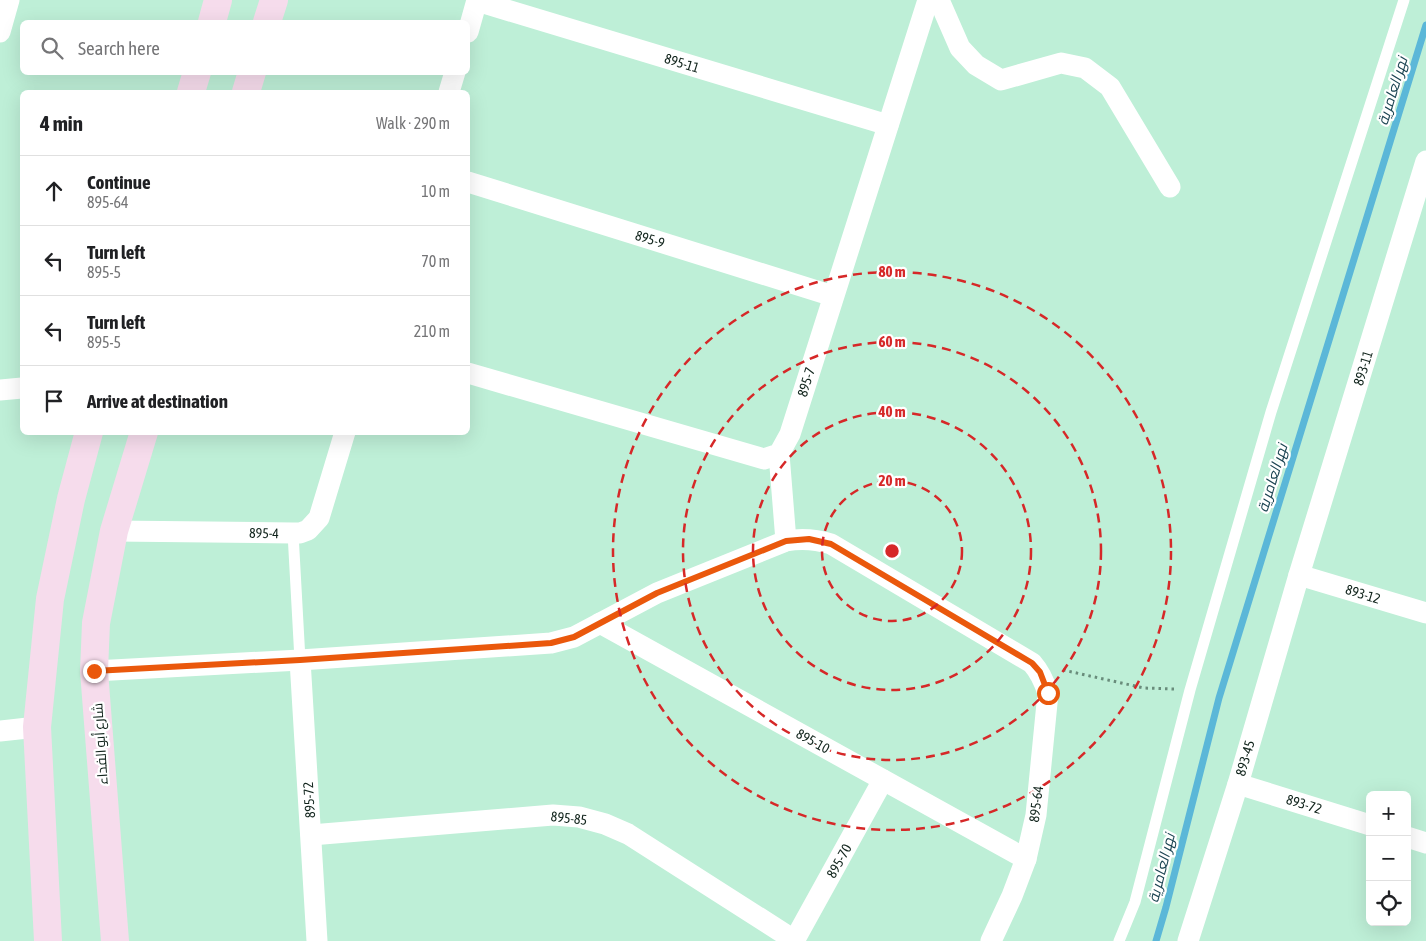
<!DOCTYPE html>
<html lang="en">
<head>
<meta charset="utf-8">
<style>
  body { margin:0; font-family:"Asap Condensed",Cairo,sans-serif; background:#f6f6f6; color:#202124 }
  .controls { position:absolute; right:15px; bottom:15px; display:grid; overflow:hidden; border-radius:8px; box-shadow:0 5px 20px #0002 }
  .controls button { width:45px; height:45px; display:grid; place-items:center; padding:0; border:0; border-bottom:1px solid #e0e0e0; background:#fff; color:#202124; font:25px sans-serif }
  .stop { position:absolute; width:15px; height:15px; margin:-11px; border:4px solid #ea580c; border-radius:50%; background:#fff }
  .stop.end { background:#ea580c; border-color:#fff; box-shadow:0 1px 5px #0008 }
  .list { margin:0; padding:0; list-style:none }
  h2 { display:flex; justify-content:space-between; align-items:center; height:65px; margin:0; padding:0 20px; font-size:21px }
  h2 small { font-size:16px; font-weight:400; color:#757577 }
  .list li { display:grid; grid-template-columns:32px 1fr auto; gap:15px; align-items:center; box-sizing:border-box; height:70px; padding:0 20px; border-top:1px solid #e0e0e0 }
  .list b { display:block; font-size:19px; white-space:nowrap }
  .list p { margin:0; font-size:16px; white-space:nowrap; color:#757577 }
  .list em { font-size:16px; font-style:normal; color:#757577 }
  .icon { flex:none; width:28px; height:28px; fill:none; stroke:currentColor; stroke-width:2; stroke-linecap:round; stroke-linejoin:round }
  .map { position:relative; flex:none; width:1426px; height:941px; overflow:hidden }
  .search { position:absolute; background:#fff; box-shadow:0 5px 20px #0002; left:20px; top:20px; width:450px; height:55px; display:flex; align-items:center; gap:12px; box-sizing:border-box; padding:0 18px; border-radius:8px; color:#757577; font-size:19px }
  .panel { position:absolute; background:#fff; box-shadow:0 5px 20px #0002; left:20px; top:90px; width:450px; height:345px; border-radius:8px }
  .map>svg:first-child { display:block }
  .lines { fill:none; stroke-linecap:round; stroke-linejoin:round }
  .stream { stroke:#5bb7d8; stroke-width:7 }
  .path { stroke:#698c7b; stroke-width:3; stroke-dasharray:2.5 4; stroke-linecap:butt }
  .lane { stroke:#fff; stroke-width:11 }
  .street { stroke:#fff; stroke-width:21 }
  .secondary { stroke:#f6dcec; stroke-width:28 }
  .route { stroke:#ea580c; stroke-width:6 }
  .ring { fill:none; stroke:#d62828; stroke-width:2.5; stroke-dasharray:9 6 }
  .labels { text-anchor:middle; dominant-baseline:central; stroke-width:4.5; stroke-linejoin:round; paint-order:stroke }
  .street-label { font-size:14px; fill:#10231b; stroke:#fff }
  .water-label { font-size:15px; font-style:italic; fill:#1b4452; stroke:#fff }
  .centre { fill:#d62828; stroke:#fff; stroke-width:2.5 }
  .ring-label { font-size:15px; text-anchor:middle; font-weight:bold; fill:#d62828; stroke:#fff; stroke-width:4.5; stroke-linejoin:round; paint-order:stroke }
</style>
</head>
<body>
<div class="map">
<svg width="1426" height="941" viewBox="0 0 1426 941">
  <rect width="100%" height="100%" fill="#beefd7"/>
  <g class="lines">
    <polyline class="stream" points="1156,941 1166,907 1219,698 1426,25"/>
    <polyline class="path" points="1063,670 1144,688 1174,689"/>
    <g class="lane">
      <polyline points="293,533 300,660"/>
      <polyline points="1119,941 1135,902 1190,690 1271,412 1404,0"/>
    </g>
    <g class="street">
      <polyline points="939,0 960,48 976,65 1001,80 1061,63 1085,68 1110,87 1170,187"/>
      <polyline points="477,1 888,125"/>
      <polyline points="0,32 9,0"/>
      <polyline points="468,32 477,0"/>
      <polyline points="449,92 455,72"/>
      <polyline points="468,182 833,296"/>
      <polyline points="468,373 764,459 779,454 790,434 928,0"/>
      <polyline points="0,390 22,388"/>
      <polyline points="779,454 786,541"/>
      <polyline points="114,531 293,533 300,533 308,530 319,518 345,432"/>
      <polyline points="1299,575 1426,613"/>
      <polyline points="600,623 1026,859"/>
      <polyline points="300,660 317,941"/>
      <path d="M94,671l206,-11 251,-17 23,-6 83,-44 129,-52c16,-3 29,-2 45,3l201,119c8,9 12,18 16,30l-12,122 -10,44 -14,37 -21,45"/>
      <polyline points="0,731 37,727"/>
      <polyline points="1238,784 1370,825"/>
      <polyline points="311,835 553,815 579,817 605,824 628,834 794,940"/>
      <polyline points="1407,837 1426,843"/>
      <polyline points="794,941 883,780"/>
      <polyline points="1188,941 1238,784 1299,575 1426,161"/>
    </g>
    <g class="secondary">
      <polyline points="212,22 218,0"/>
      <polyline points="267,22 274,0"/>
      <polyline points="191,92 197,72"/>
      <polyline points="246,92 252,72"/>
      <polyline points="48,941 37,727 50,599 71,499 89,432"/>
      <polyline points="115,941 94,671 96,623 114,531 144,432"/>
    </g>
  </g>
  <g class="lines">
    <polyline class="route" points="94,671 300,660 551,643 574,637 657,593 786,541 809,539 831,544 1032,663 1040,672 1048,693"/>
  </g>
  <g class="ring">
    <circle cx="892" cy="551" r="70"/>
    <circle cx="892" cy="551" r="139"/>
    <circle cx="892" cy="551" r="209"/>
    <circle cx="892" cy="551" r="279"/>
  </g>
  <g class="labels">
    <g class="street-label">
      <text transform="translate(682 63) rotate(17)">895-11</text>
      <text transform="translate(650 239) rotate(17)">895-9</text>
      <text transform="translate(1363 368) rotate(-73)">893-11</text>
      <text transform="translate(806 382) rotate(-73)">895-7</text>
      <text transform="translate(264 533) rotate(1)">895-4</text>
      <text transform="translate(1363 594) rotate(17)">893-12</text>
      <text transform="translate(813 741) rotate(29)">895-10</text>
      <text transform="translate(100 744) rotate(-94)">شارع أبو الفداء</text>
      <text transform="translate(1245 758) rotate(-74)">893-45</text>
      <text transform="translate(309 800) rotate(-94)">895-72</text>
      <text transform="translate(1036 804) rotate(-83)">895-64</text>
      <text transform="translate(1304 804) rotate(17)">893-72</text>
      <text transform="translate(569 818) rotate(6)">895-85</text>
      <text transform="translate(839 861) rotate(-61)">895-70</text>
    </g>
    <g class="water-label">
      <text transform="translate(1392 91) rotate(-73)">نهر العامرية</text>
      <text transform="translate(1272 478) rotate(-73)">نهر العامرية</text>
      <text transform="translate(1161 868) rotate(-76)">نهر العامرية</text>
    </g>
  </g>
  <circle cx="892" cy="551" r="8" class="centre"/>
  <g class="ring-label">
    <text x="892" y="277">80 m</text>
    <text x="892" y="347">60 m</text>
    <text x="892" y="417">40 m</text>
    <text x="892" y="486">20 m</text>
  </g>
</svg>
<div class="controls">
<button>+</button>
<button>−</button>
<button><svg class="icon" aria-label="locate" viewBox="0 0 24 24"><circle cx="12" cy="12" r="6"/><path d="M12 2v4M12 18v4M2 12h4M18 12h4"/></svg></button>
</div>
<div class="stop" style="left:1048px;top:693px"></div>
<div class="stop end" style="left:94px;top:671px"></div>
<div class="search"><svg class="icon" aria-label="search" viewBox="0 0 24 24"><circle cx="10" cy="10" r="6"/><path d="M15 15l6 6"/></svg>Search here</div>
<section class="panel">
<h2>4 min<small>Walk · 290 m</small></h2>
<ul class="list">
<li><svg class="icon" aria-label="ahead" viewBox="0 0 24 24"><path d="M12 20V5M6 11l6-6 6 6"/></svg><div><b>Continue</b><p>895-64</p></div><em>10 m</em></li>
<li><svg class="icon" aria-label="left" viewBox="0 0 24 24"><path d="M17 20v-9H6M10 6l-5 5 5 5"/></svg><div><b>Turn left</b><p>895-5</p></div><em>70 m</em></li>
<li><svg class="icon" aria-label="left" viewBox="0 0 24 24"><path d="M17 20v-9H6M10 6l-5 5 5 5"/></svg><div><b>Turn left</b><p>895-5</p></div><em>210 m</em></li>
<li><svg class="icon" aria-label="arrive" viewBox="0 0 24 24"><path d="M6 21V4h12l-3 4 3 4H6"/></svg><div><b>Arrive at destination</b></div></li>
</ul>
</section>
</div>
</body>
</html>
